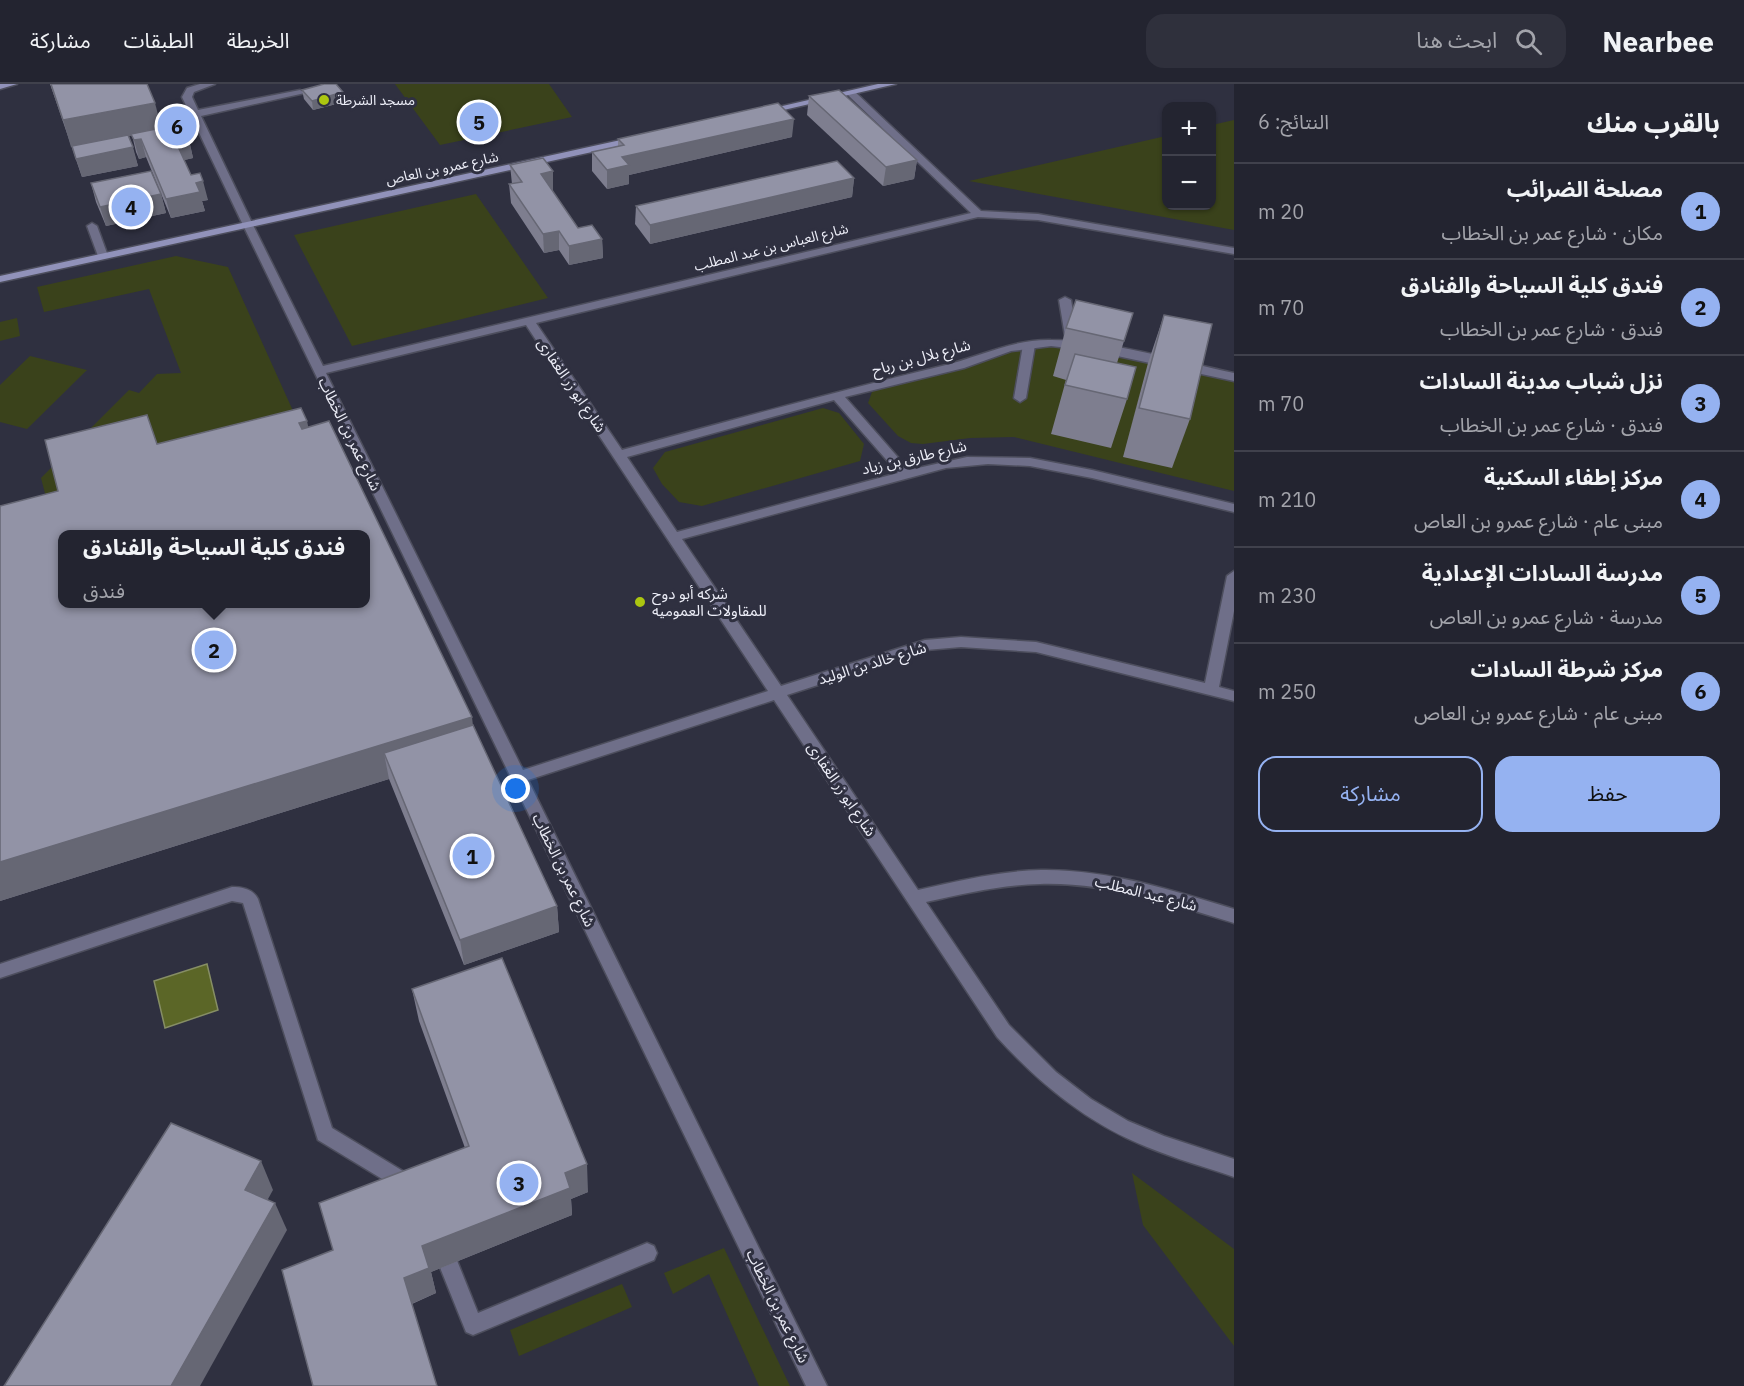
<!DOCTYPE html>
<html lang="ar">
<head>
<meta charset="utf-8">
<style>
  body { margin:0; font-family:"IBM Plex Sans","Noto Sans Arabic",sans-serif; background:#2f303c; color:#f1f3f6; direction:rtl }
  .controls { position:absolute; right:18px; top:18px; display:grid; overflow:hidden; border-radius:12px; box-shadow:0 2px 4px #0004 }
  .controls button { width:54px; height:54px; display:grid; place-items:center; padding:0; border:0; border-bottom:2px solid #40414c; background:#232430; color:#f1f3f6; font:30px sans-serif }
  .you { position:absolute; left:516px; top:705px; width:21px; height:21px; margin:-15px; border:4px solid #fff; border-radius:50%; background:#1a73e8; box-shadow:0 0 0 9px #1a73e833 }
  .badge { display:grid; place-items:center; width:39px; height:39px; border-radius:50%; background:#95b2f1; color:#111; font-size:20px; font-weight:700 }
  .pin { position:absolute; translate:-50% -50%; border:3px solid #fff; box-shadow:0 2px 6px #0006 }
  .popup { position:absolute; left:58px; top:446px; width:312px; height:78px; box-sizing:border-box; display:grid; place-content:center; border-radius:12px; background:#232430; filter:drop-shadow(0 2px 4px #0005); font-size:20px; white-space:nowrap; color:#a3a4ab }
  .popup b { font-size:22px; color:#f1f3f6 }
  .popup::after { content:''; position:absolute; left:50%; top:100%; margin-left:-12px; border:12px solid transparent; border-top-color:#232430 }
  .list { margin:0; padding:0; list-style:none }
  h2 { display:flex; justify-content:space-between; align-items:center; height:78px; margin:0; padding:0 24px; font-size:26px }
  h2 small { font-size:20px; font-weight:400; color:#a3a4ab }
  .list li { display:grid; grid-template-columns:39px 1fr auto; gap:18px; align-items:center; box-sizing:border-box; height:96px; padding:0 24px; border-top:2px solid #40414c }
  .list b { display:block; font-size:22px; white-space:nowrap }
  .list p { margin:0; font-size:20px; white-space:nowrap; color:#a3a4ab }
  .list em { font-size:20px; font-style:normal; color:#a3a4ab }
  .actions { display:flex; gap:12px; padding:18px 24px }
  .actions a { flex:1; padding:14px 0; border:2px solid #95b2f1; border-radius:18px; text-align:center; font-size:21px; color:#95b2f1 }
  .actions .main { background:#95b2f1; color:#111 }
  .icon { flex:none; width:33px; height:33px; fill:none; stroke:currentColor; stroke-width:2; stroke-linecap:round; stroke-linejoin:round }
  .map { position:relative; flex:none; width:1234px; height:1302px; overflow:hidden; direction:ltr }
  header { display:flex; align-items:center; gap:36px; box-sizing:border-box; height:84px; padding:0 30px; background:#232430; border-bottom:2px solid #40414c }
  header strong { font-size:28px }
  nav { display:flex; gap:33px; margin-inline-start:auto; font-size:21px }
  .search { width:420px; height:54px; background:#2f303c; display:flex; align-items:center; gap:15px; box-sizing:border-box; padding:0 21px; border-radius:18px; color:#a3a4ab; font-size:22px }
  main { display:flex }
  aside { flex:1; background:#232430 }
  .map>svg:first-child { display:block }
  .green { fill:#3a421b }
  .water { fill:#5b6627; stroke:#868e65; stroke-width:1.5 }
  .lines { fill:none; stroke-linecap:round; stroke-linejoin:round }
  .lane-casing { stroke:#4d4e5d; stroke-width:3 }
  .street-casing { stroke:#4d4e5d; stroke-width:3 }
  .secondary-casing { stroke:#4d4e5d; stroke-width:3 }
  .lane { fill:#6f6f89; fill-rule:evenodd }
  .street { fill:#6f6f89; fill-rule:evenodd }
  .secondary { fill:#9192ba; fill-rule:evenodd }
  .wall { fill:#7e7e8f }
  .shaded-wall { fill:#666774 }
  .building { fill:#9293a6; stroke:#666774; stroke-width:1.5; fill-rule:evenodd }
  .poi-dot { fill:#acc610; stroke:#2f3040; stroke-width:2 }
  .labels { text-anchor:middle; dominant-baseline:central; stroke-width:6; stroke-linejoin:round; paint-order:stroke }
  .far-poi-label { font-size:14px; fill:#ecedf7; stroke:#2f3040; text-anchor:start }
  .far-street-label { font-size:14px; fill:#ecedf7; stroke:#2f3040 }
  .street-label { font-size:15px; fill:#ecedf7; stroke:#2f3040 }
  .poi-label { font-size:15px; fill:#ecedf7; stroke:#2f3040; text-anchor:start }
</style>
</head>
<body>
<header>
<strong>Nearbee</strong>
<div class="search"><svg class="icon" aria-label="search" viewBox="0 0 24 24"><circle cx="10" cy="10" r="6"/><path d="M15 15l6 6"/></svg>ابحث هنا</div>
<nav><a>الخريطة</a><a>الطبقات</a><a>مشاركة</a></nav>
</header>
<main>
<aside>
<h2>بالقرب منك<small>النتائج: 6</small></h2>
<ul class="list">
<li><span class="badge">1</span><div><b>مصلحة الضرائب</b><p>مكان · شارع عمر بن الخطاب</p></div><em>20 m</em></li>
<li><span class="badge">2</span><div><b>فندق كلية السياحة والفنادق</b><p>فندق · شارع عمر بن الخطاب</p></div><em>70 m</em></li>
<li><span class="badge">3</span><div><b>نزل شباب مدينة السادات</b><p>فندق · شارع عمر بن الخطاب</p></div><em>70 m</em></li>
<li><span class="badge">4</span><div><b>مركز إطفاء السكنية</b><p>مبنى عام · شارع عمرو بن العاص</p></div><em>210 m</em></li>
<li><span class="badge">5</span><div><b>مدرسة السادات الإعدادية</b><p>مدرسة · شارع عمرو بن العاص</p></div><em>230 m</em></li>
<li><span class="badge">6</span><div><b>مركز شرطة السادات</b><p>مبنى عام · شارع عمرو بن العاص</p></div><em>250 m</em></li>
</ul>
<div class="actions"><a class="main">حفظ</a><a>مشاركة</a></div>
</aside>
<div class="map">
<svg width="1234" height="1302" viewBox="0 0 1234 1302">
  <rect width="100%" height="100%" fill="#2f3040"/>
  <g class="green">
    <polygon points="395,0 549,0 572,33 440,61"/>
    <polygon points="1234,36 1234,146 969,97 1166,52 1166,122 1212,122 1212,41"/>
    <polygon points="476,110 548,214 352,262 294,151"/>
    <polygon points="176,172 228,183 308,360 55,448 41,394 129,306 139,309 157,290 181,289 149,205 44,228 37,203"/>
    <polygon points="17,234 20,252 0,257 0,238"/>
    <polygon points="1068,258 1234,293 1234,407 1014,353 970,354 923,360 911,359 898,352 868,319 872,308 879,303 1022,261"/>
    <polygon points="30,272 87,286 27,345 0,338 0,301"/>
    <polygon points="823,324 839,329 864,360 860,377 702,422 679,418 662,400 653,384 665,368"/>
    <polygon points="1132,1089 1234,1165 1234,1262 1143,1141"/>
    <polygon points="724,1164 790,1302 759,1302 709,1190 673,1210 664,1189"/>
    <polygon points="622,1200 632,1223 519,1272 510,1246"/>
  </g>
  <polygon class="water" points="207,880 218,926 165,944 154,897"/>
  <g class="lines">
    <g class="lane-casing">
      <g id="lane">
        <polygon points="200,0 215,0 194,8 192,13 198,26 300,6 305,9 201,32 253,141 252,143 248,144 243,141 182,13 187,4"/>
        <polygon points="92,139 97,142 108,172 107,174 99,174 98,172 87,142"/>
        <polygon points="1065,213 1071,216 1078,258 1072,261 1066,258 1059,216"/>
        <polygon points="1029,258 1035,261 1026,314 1020,318 1014,314 1023,261"/>
        <path d="M232,803c10,0 21,2 26,12l74,229 84,51 2,6 -2,6 -7,3 -7,-3 -84,-51 -75,-237 -11,-2 -232,77v-14z"/>
        <polygon points="647,1159 654,1162 657,1169 654,1176 473,1251 466,1248 439,1181 442,1174 449,1171 456,1174 478,1229"/>
      </g>
    </g>
    <g class="street-casing">
      <path id="street" d="M848,7h6l127,120 57,3 196,34v6l-196,-34 -60,-3 -442,106 86,127c106,-29 213,-58 320,-84 37,-9 71,-27 109,-26 57,0 127,21 183,33v8l-140,-30 -43,-5 -40,5 -47,17 -119,29 64,73 58,-13 63,1 62,12 142,34v8l-142,-34 -62,-12 -42,-2 -42,4 -264,71 99,147 144,-46 36,-3 75,5 169,41 22,-107 7,-5v40l-15,76 15,4v10l-198,-49 -75,-5 -35,3 -139,45 131,195c40,-9 81,-19 123,-20 66,-1 130,20 193,39v14c-63,-19 -127,-41 -194,-39 -39,1 -76,10 -114,18l83,123 47,47 35,27 37,22 36,15 70,23v18c-29,-10 -58,-18 -87,-30 -60,-24 -107,-63 -150,-110l-223,-337 -246,80 299,606h-21l-563,-1161 5,-3 5,3 70,141 648,-153 -123,-118zM526,241l242,366 -245,79 -197,-397zM834,316l64,73 -221,59 -50,-75z"/>
    </g>
    <g class="secondary-casing">
      <g id="secondary">
        <polygon points="0,0 17,0 0,5"/>
        <polygon points="878,0 896,0 762,31 757,28"/>
        <polygon points="639,52 644,55 642,57 0,198 0,192"/>
      </g>
    </g>
    <use href="#lane" class="lane"/>
    <use href="#street" class="street"/>
    <use href="#secondary" class="secondary"/>
  </g>
  <g class="wall">
    <polygon points="50,0 147,0 161,44 189,56 193,74 184,76 191,91 208,116 202,117 205,127 171,134 146,73 139,75 136,68 132,51 129,52 138,82 82,93"/>
    <polygon points="302,6 343,8 344,18 313,26 304,15"/>
    <polygon points="809,12 917,76 914,95 883,102 807,31"/>
    <polygon points="792,53 629,91 629,100 607,105 592,87 592,68 618,63 618,55"/>
    <polygon points="510,81 553,87 553,106 552,106 578,144 602,155 603,174 569,181 559,166 544,169 511,119 509,100 512,100"/>
    <polygon points="854,94 852,113 650,160 635,140 636,122"/>
    <polygon points="91,99 161,110 166,129 106,142 96,118"/>
    <polygon points="1133,229 1117,279 1127,315 1111,364 1051,350 1066,296 1053,292 1066,244"/>
    <polygon points="1164,231 1190,335 1172,384 1123,373 1148,279"/>
    <polygon points="157,360 473,641 557,822 559,848 464,881 389,695 0,817 0,422 58,407"/>
    <polygon points="412,905 588,1108 571,1115 572,1131 431,1188 436,1209 412,1220 333,1166 465,1064 419,937"/>
  </g>
  <g class="shaded-wall">
    <polygon points="343,8 344,18 313,26 312,17"/>
    <polygon points="155,19 162,46 71,63 63,36"/>
    <polygon points="794,35 792,53 629,91 629,100 607,105 607,86 622,73"/>
    <polygon points="141,55 146,73 139,75 134,56"/>
    <polygon points="189,56 193,74 181,77 176,58"/>
    <polygon points="133,63 138,82 82,93 76,75"/>
    <polygon points="917,76 914,95 883,102 886,83"/>
    <polygon points="553,87 553,106 541,109 541,90"/>
    <polygon points="854,94 852,113 650,160 650,141"/>
    <polygon points="203,97 208,116 202,117 205,127 171,134 166,115 196,99"/>
    <polygon points="161,110 166,129 106,142 100,123"/>
    <polygon points="559,147 559,166 544,169 543,150"/>
    <polygon points="602,155 603,174 569,181 569,162"/>
    <polygon points="307,337 315,374 299,339"/>
    <polygon points="472,633 476,668 384,669 389,695 0,817 0,778"/>
    <polygon points="557,822 559,848 464,881 460,856"/>
    <polygon points="261,1077 273,1106 258,1133 245,1106"/>
    <polygon points="587,1080 588,1108 571,1115 572,1131 431,1188 436,1209 411,1220 404,1194 422,1162 565,1089"/>
    <polygon points="275,1119 287,1146 200,1302 171,1302"/>
  </g>
  <g class="building">
    <polygon points="51,0 147,0 155,19 63,36"/>
    <polygon points="324,0 336,0 343,8 312,17 302,6"/>
    <polygon points="839,6 917,76 886,83 809,12"/>
    <polygon points="778,19 794,35 622,73 629,81 607,86 592,68 624,61 618,55"/>
    <polygon points="181,40 189,56 176,58 191,91 200,89 203,97 196,99 200,108 166,115 141,55 134,56 131,50"/>
    <polygon points="128,51 133,63 76,75 72,62"/>
    <polygon points="543,74 553,87 541,90 578,144 592,141 602,155 569,162 559,147 543,150 509,100 522,98 510,81"/>
    <polygon points="837,77 854,94 650,141 636,122"/>
    <polygon points="151,87 161,110 100,123 91,99"/>
    <polygon points="1076,216 1133,229 1124,257 1066,244"/>
    <polygon points="1164,231 1212,240 1190,335 1139,324"/>
    <polygon points="1075,270 1136,283 1127,315 1065,301"/>
    <path d="M301,324l6,13 -8,2 3,6 27,-8 143,296 -472,145v-356l58,-15 -13,-51 102,-25 10,29zM63,450h303v69h-303z"/>
    <polygon points="473,641 557,822 460,856 384,669"/>
    <polygon points="502,874 587,1080 565,1089 570,1104 422,1162 429,1184 404,1194 437,1302 313,1302 282,1186 333,1166 319,1119 469,1062 412,905"/>
    <polygon points="171,1039 261,1077 245,1106 275,1119 171,1302 4,1302"/>
  </g>
  <g class="poi-dot">
    <circle cx="324" cy="16" r="6"/>
    <circle cx="640" cy="518" r="6"/>
  </g>
  <g class="labels">
    <g class="far-poi-label">
      <text x="336" y="16">مسجد الشرطة</text>
    </g>
    <g class="far-street-label">
      <text transform="translate(442 84) rotate(-12)">شارع عمرو بن العاص</text>
      <text transform="translate(771 163) rotate(-14)">شارع العباس بن عبد المطلب</text>
    </g>
    <g class="street-label">
      <text transform="translate(921 273) rotate(-15)">شارع بلال بن رباح</text>
      <text transform="translate(572 301) rotate(56)">شارع ابو زر الغفارى</text>
      <text transform="translate(350 350) rotate(64)">شارع عمر بن الخطاب</text>
      <text transform="translate(914 373) rotate(-13)">شارع طارق بن زياد</text>
      <text transform="translate(872 579) rotate(-17)">شارع خالد بن الوليد</text>
      <text transform="translate(842 705) rotate(56)">شارع ابو زر الغفارى</text>
      <text transform="translate(564 786) rotate(64)">شارع عمر بن الخطاب</text>
      <text transform="translate(1146 809) rotate(14)">شارع عبد المطلب</text>
      <text transform="translate(778 1222) rotate(64)">شارع عمر بن الخطاب</text>
    </g>
    <g class="poi-label">
      <text x="652" y="509">شركه أبو دوح<tspan x="652" dy="17">للمقاولات العموميه</tspan></text>
    </g>
  </g>
</svg>
<div class="controls">
<button>+</button>
<button>−</button>
</div>
<div class="you"></div>
<div class="pin badge" style="left:472px;top:772px">1</div>
<div class="pin badge" style="left:214px;top:566px">2</div>
<div class="popup"><b>فندق كلية السياحة والفنادق</b>فندق</div>
<div class="pin badge" style="left:519px;top:1099px">3</div>
<div class="pin badge" style="left:131px;top:123px">4</div>
<div class="pin badge" style="left:479px;top:38px">5</div>
<div class="pin badge" style="left:177px;top:42px">6</div>
</div>
</main>
</body>
</html>
